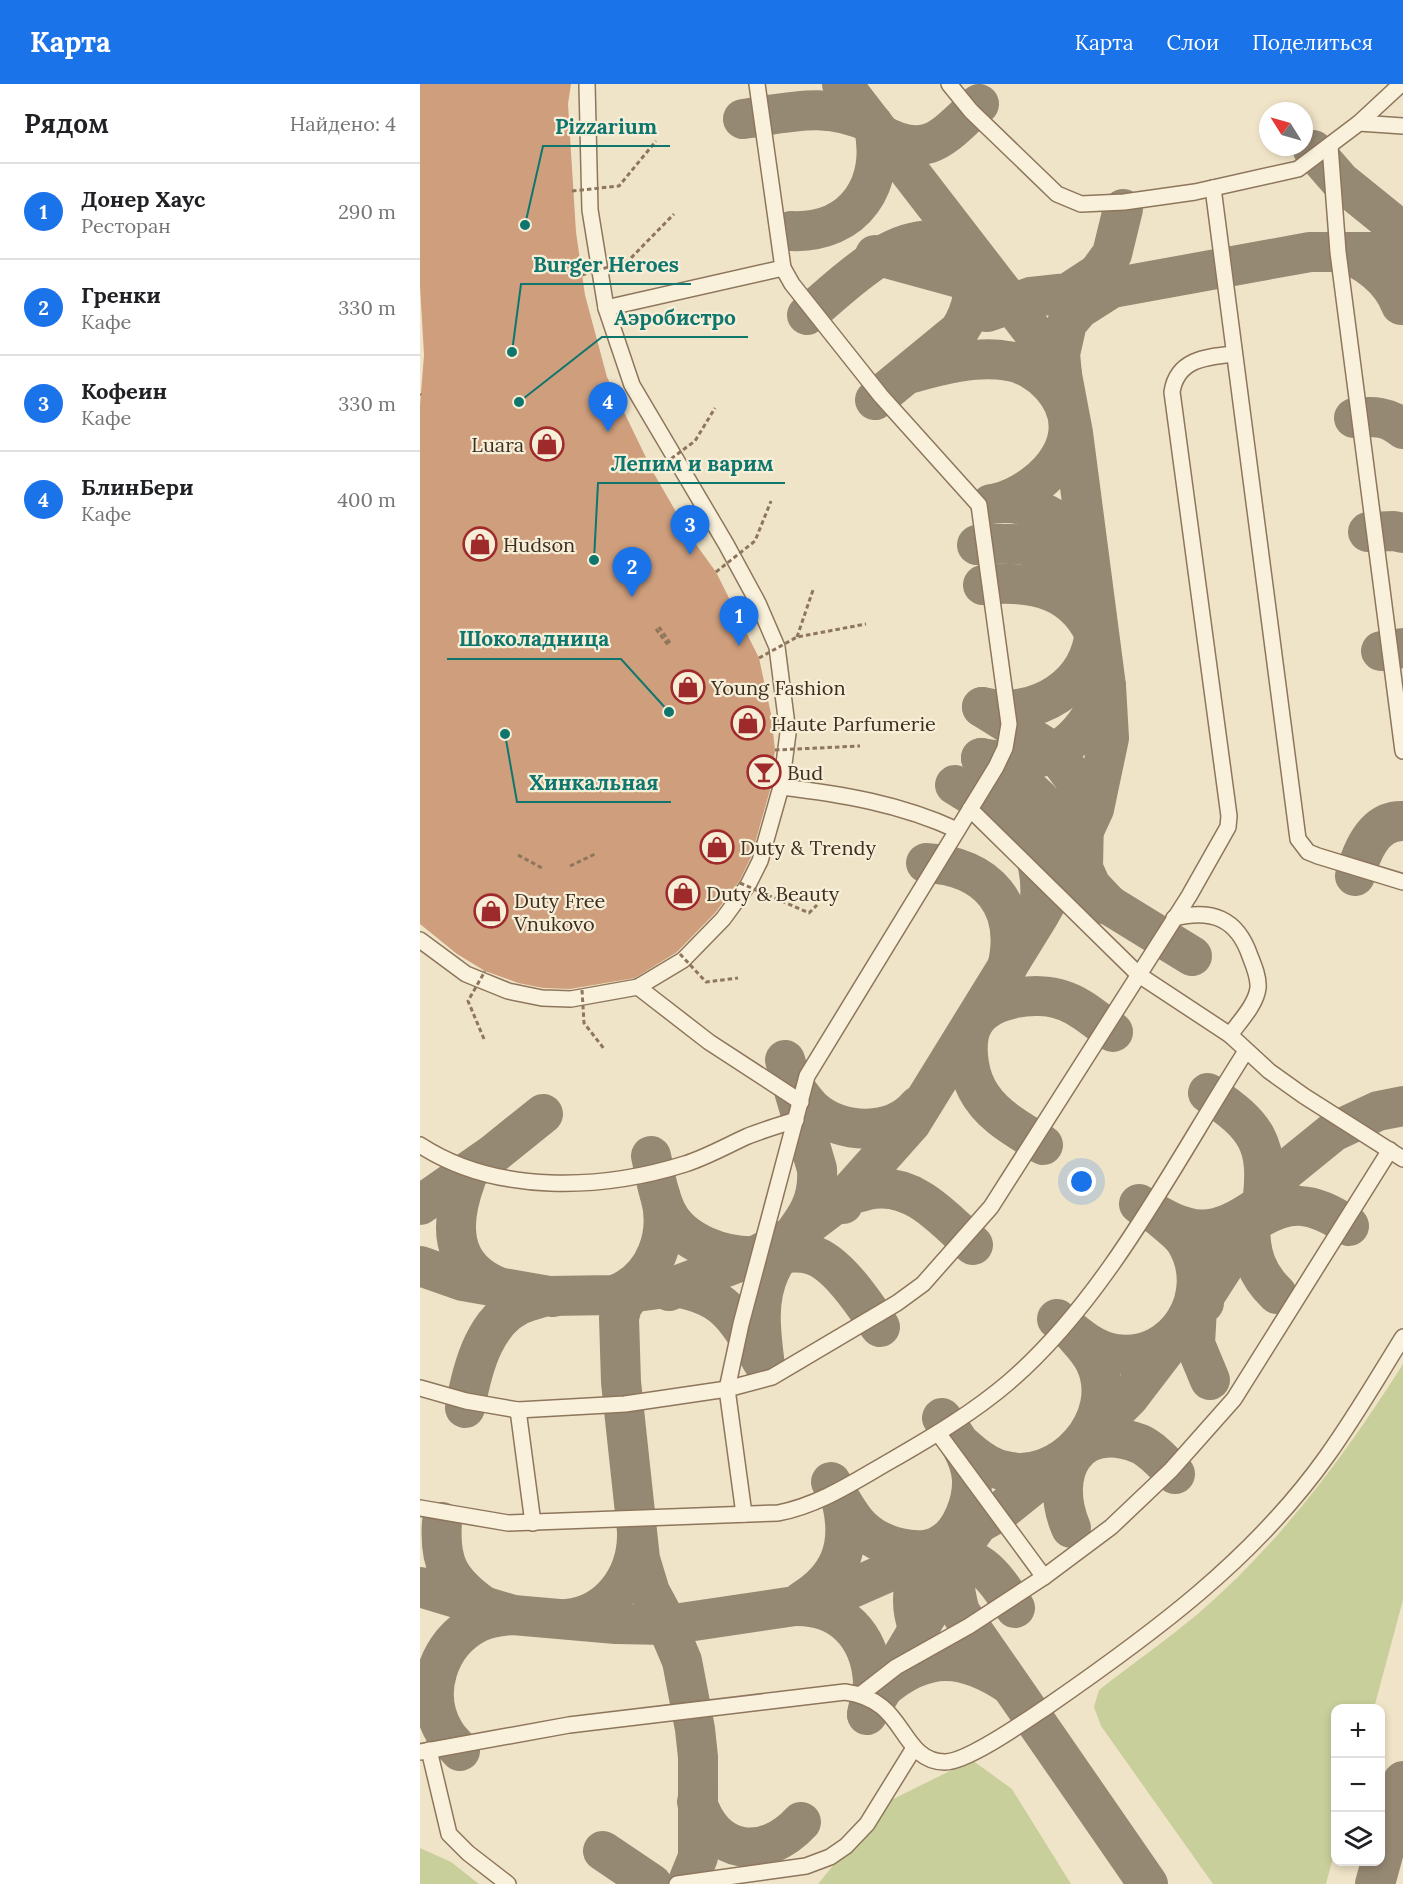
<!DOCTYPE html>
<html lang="ru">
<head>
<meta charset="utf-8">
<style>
  body { margin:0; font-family:Lora,serif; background:#f2f2f2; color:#202124 }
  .controls { position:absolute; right:18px; bottom:18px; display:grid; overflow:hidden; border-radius:12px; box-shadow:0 3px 9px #0003 }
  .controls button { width:54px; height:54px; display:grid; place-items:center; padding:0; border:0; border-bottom:2px solid #e0e0e0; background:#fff; color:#202124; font:30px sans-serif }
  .compass { position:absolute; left:839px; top:18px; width:54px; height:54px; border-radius:50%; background:#fff; box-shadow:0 3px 9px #0003; rotate:307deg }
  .you { position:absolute; left:662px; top:1098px; width:21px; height:21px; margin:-15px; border:4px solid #fff; border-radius:50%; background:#1a73e8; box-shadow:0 0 0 9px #1a73e833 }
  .badge { display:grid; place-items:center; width:39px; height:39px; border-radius:50%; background:#1a73e8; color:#fff; font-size:20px; font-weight:700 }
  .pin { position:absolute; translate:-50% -50px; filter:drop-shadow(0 2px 3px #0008) }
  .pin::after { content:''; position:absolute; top:32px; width:21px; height:18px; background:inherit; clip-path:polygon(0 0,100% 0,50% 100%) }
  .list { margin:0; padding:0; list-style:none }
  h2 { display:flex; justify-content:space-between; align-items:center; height:78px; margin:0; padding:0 24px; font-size:26px }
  h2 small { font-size:20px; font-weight:400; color:#757577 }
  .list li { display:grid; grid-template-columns:39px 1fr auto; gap:18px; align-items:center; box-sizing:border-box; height:96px; padding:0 24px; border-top:2px solid #e0e0e0 }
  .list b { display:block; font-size:22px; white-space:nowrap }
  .list p { margin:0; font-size:20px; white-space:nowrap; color:#757577 }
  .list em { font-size:20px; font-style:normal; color:#757577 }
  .icon { flex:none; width:33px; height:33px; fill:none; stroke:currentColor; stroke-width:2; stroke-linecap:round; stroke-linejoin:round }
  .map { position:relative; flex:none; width:983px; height:1800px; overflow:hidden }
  header { display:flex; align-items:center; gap:36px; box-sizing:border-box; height:84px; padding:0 30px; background:#1a73e8; color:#fff }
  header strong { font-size:28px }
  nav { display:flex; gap:33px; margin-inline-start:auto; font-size:21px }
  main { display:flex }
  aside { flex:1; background:#fff }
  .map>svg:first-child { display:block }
  .green { fill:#c9cf9b }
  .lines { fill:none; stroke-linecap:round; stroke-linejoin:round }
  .taxiway { stroke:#968974; stroke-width:40 }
  .building { fill:#cf9f7d }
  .minor-casing { stroke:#8d765c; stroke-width:18 }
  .path { stroke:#8d765c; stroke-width:3; stroke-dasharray:4.5 3; stroke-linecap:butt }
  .minor { stroke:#faf1dc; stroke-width:15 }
  .path-bridge { stroke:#8d765c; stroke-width:3; stroke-dasharray:4.5 3; stroke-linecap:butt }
  .labels { text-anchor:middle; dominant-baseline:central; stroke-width:4.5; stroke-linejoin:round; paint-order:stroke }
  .poi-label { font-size:20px; fill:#3d2e20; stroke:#f7eed8; text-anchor:start }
  .leader { fill:none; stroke:#0f766e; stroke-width:2 }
  .callout-dot { fill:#0f766e; stroke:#f7eed8; stroke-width:2 }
  .callout-label { font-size:21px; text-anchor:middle; font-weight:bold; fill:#0f766e; stroke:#f7eed8; stroke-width:4.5; stroke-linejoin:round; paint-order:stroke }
</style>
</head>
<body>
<header>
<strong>Карта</strong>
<nav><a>Карта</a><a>Слои</a><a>Поделиться</a></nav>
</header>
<main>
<aside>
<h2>Рядом<small>Найдено: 4</small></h2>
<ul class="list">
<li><span class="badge">1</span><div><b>Донер Хаус</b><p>Ресторан</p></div><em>290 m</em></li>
<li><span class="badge">2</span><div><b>Гренки</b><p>Кафе</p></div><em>330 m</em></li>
<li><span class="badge">3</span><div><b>Кофеин</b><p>Кафе</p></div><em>330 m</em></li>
<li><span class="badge">4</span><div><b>БлинБери</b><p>Кафе</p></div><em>400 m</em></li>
</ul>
</aside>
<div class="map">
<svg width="983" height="1800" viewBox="0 0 983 1800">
  <rect width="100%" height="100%" fill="#f0e4c8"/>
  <g class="green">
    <path d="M983,1280v236l-29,108h-38l-1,142 -9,34h-113l-112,-158 -7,-19 5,-17c33,-26 69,-51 101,-78 81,-70 146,-158 203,-248z"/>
    <polygon points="552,1676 592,1705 651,1800 398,1800 463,1720"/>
    <polygon points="0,1764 31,1778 59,1800 0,1800"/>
  </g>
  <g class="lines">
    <g class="taxiway">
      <polyline points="422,0 631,271 642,291"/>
      <path d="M323,35c48,-7 85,-18 130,5 15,59 -18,110 -82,107"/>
      <path d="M460,50c48,27 64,2 99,-30"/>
      <polyline points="893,66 920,97 983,148"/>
      <path d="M919,168c27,7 52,27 62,53"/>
      <polyline points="455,171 579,205"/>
      <polyline points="663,210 692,170 703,125"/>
      <polyline points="567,228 611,213 648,209 680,188"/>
      <path d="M387,231c36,-29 84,-82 134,-74 12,2 23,10 33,16 1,28 1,50 -15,74l-84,69"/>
      <path d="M492,289c28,-8 66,-18 96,-12 16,2 32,12 43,24 44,49 -2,103 -53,118"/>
      <path d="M934,334c19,-2 34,-2 49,11"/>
      <path d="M571,420c42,-6 83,19 96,59"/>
      <polyline points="948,448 974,447 983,449"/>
      <path d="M557,461c51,-5 83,1 112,46"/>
      <path d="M563,501c51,-5 95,4 115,57"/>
      <polyline points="961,567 983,564"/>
      <polyline points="562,623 635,669 653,693 658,704 664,732 663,784 671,802 689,821"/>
      <path d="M562,623c54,13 110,-21 113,-79"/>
      <path d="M561,674c65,12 101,-11 125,-72"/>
      <path d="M561,674c57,37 83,45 78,119"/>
      <path d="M535,701c58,35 93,52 84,128"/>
      <path d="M506,779c62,3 96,43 81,105"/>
      <path d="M935,792c6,-23 18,-56 48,-55"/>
      <polyline points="662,816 689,821 772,872"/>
      <path d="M372,1000c7,9 13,19 21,26 28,25 80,26 105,-4"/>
      <path d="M623,1061c-25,-16 -52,-29 -66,-56 -9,-17 -14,-49 -3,-67 15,-25 63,-31 88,-22 18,5 36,22 51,32"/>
      <path d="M231,1072c4,18 7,40 16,57 15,30 58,45 91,43 17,-1 37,-7 54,-1 26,8 53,50 68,72"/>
      <path d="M46,1095c-16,43 -18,88 33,108"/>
      <path d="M423,1120l3,-8c9,-2 18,-6 27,-7 42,-6 72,31 100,56"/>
      <path d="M719,1120c51,32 73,36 123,0 8,-60 -5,-78 -54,-111"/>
      <polyline points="0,1121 72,1071 123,1030"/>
      <polyline points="0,1182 43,1197 129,1212 194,1211 253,1203 335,1172 373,1152 426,1112 491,1039 618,833 651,775 674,725 689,654 686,602 653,349 642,291 640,270 647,239 659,225 692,204 890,168 983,168"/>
      <polyline points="220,1196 202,1222 199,1234 201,1298 220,1475 230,1508 243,1532 262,1577 275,1645 278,1673 278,1773 267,1800"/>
      <path d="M249,1207l4,-4c52,7 64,31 89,74"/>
      <path d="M197,1210c39,-16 54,-60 43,-99"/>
      <path d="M857,1210c-21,-20 -27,-40 -27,-70 39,-26 61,-23 99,2"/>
      <polyline points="784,1219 777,1224 775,1260 790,1296"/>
      <path d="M637,1235c17,14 35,32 59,35 61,8 101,-60 70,-112 -6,-10 -17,-17 -26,-25"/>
      <path d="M345,1282c-4,-32 -9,-65 5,-95 19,-40 50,-53 47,-102l-32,-109"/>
      <path d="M45,1324c7,-39 20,-95 65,-107 7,-2 15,-6 23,-4"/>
      <path d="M543,1362c11,10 23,20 38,24 59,18 121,-52 94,-108 -5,-11 -14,-20 -22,-29"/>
      <path d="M411,1398c9,16 17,33 30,46 18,18 58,30 81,16 20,-12 31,-43 30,-65 -2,-24 -16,-42 -30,-61"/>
      <path d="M22,1438c-3,41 7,59 40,83"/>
      <path d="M555,1444c-23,29 -25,48 -15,84l188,272"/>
      <path d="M651,1444c-23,-54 4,-109 69,-84 13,6 25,20 35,30"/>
      <polyline points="0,1503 93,1531 196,1540 247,1541 375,1522 430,1505 512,1469 522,1460 582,1426 653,1369 709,1313 777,1224 865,1087 913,1048 958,1027 983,1022"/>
      <path d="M382,1517c38,-23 50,-55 40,-98"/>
      <path d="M375,1522c46,-1 75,29 78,75 0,10 -4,23 -6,33"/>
      <path d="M147,1535c42,-4 69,-41 70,-82"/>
      <path d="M498,1544c-10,-29 -5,-50 14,-75 46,0 60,19 83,55"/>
      <path d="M463,1604c44,-37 81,-34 127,-3"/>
      <polyline points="447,1631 513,1521"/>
      <path d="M40,1667c-5,-6 -11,-11 -15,-18 -24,-39 -7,-90 32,-110 12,-6 24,-7 36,-8"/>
      <path d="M277,1718c18,54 68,59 104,20"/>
      <polyline points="183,1767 232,1800"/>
      <polyline points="955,1800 983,1697"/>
    </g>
  </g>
  <polygon class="building" points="0,0 151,0 148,20 156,148 165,211 187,293 233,388 270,452 296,488 339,574 351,630 355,666 350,706 331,773 320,796 295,829 257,868 215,894 150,905 123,904 98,899 65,887 37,870 0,840 0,322 4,271 0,202"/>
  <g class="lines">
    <g class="minor-casing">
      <g id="minor">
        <polyline points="529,0 551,27 637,110 661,120 704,118 775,108 878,85 939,39 981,0"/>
        <polyline points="939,39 983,42"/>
        <polyline points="910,62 918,168 983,667"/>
        <polyline points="793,104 878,755 888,768 898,772 983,798"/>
        <polyline points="186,224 363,184"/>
        <path d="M361,703c61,7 120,17 176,43"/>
        <polyline points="550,725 719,891 810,951 849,987 884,1012 983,1075"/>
        <path d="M754,834c38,-9 63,0 76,38 4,10 9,22 8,32 -2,17 -19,34 -28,47"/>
        <polyline points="0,856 46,890 88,907 122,914 151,915 218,903 263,876 303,835 328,801 340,777 361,703 368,649 357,563 338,519 306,460 212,301 186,224 170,126 167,0"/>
        <polyline points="218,903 289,958 381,1018"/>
        <path d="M0,1061c77,50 182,45 265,19 22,-7 43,-19 63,-28 15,-6 32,-11 48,-16"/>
        <path d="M0,1304l46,13 52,9 107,-6 102,-15 45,-12 125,-74 26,-19 68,-77 198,-311 39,-69 1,-11 -57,-424c5,-33 34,-35 62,-38"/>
        <polyline points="98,1326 113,1439"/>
        <polyline points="518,1349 624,1493"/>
        <path d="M0,1424l88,15 270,-10c42,-8 77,-32 114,-53 40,-23 82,-48 117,-78 99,-85 167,-222 237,-331"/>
        <polyline points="324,1430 307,1305 321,1240 387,992 576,683 585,664 589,640 559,421 461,312 372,200 363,184 337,0"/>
        <polyline points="440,1611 476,1583 549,1542 624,1493 691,1443 751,1386 814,1315 970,1066"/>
        <polyline points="9,1666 29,1750 48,1769 88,1800"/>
        <path d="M0,1668l149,-27 276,-33c15,2 26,6 37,15 23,18 29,55 63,55 23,0 82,-42 103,-56 104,-72 205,-146 279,-250 28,-39 51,-79 76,-119"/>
        <polyline points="257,1800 386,1782 410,1773 426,1762 447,1740 494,1664"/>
      </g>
    </g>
    <g class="path">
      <polyline points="0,310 1,311"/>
      <polyline points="239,543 250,559"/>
      <polyline points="236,545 248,561"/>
      <polyline points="377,553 393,506"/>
      <polyline points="98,771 122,784"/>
      <polyline points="150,782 177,769"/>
    </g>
    <use href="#minor" class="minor"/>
    <g class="path-bridge">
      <polyline points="152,107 199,102 236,57"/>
      <polyline points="162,191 208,177 254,130"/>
      <polyline points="233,388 275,357 295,324"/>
      <polyline points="296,488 335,457 351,417"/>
      <polyline points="339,574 377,553 446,540"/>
      <polyline points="355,666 440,662"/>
      <polyline points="320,799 389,829 397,821"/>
      <polyline points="260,870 286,898 318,894"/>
      <polyline points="162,906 164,939 185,966"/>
      <polyline points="64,955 48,917 65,887"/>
    </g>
  </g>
  <defs>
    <g id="shop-ring" transform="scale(1.725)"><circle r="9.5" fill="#f7eed8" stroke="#9e2a2b" stroke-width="1.5"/><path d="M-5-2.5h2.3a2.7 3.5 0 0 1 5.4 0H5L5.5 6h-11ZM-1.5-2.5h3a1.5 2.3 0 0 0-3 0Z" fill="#9e2a2b"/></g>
    <g id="bar-ring" transform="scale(1.725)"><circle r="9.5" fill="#f7eed8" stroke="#9e2a2b" stroke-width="1.5"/><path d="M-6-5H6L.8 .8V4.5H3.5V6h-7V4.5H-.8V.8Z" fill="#9e2a2b"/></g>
  </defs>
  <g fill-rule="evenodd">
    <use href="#shop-ring" x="127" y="360"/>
    <use href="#shop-ring" x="60" y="460"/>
    <use href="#shop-ring" x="268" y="603"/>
    <use href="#shop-ring" x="328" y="639"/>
    <use href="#bar-ring" x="344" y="688"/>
    <use href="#shop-ring" x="297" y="763"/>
    <use href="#shop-ring" x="263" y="809"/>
    <use href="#shop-ring" x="71" y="827"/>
  </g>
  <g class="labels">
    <g class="poi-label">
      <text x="104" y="360" text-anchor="end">Luara</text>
      <text x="83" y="460">Hudson</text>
      <text x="291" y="603">Young Fashion</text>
      <text x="351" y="639">Haute Parfumerie</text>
      <text x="367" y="688">Bud</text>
      <text x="320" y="763">Duty &amp; Trendy</text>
      <text x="286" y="809">Duty &amp; Beauty</text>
      <text x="94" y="816">Duty Free<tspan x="94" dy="23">Vnukovo</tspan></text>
    </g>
  </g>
  <path class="leader" d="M105 141L123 62H250M92 268L101 200H271M99 318L182 253H328M174 476L178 399H365M249 628L201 575H27M85 650L97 718H251"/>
  <g class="callout-dot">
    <circle cx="105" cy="141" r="6"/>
    <circle cx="92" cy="268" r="6"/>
    <circle cx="99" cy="318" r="6"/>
    <circle cx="174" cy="476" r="6"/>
    <circle cx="249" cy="628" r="6"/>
    <circle cx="85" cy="650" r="6"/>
  </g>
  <g class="callout-label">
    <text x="186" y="50">Pizzarium</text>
    <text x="186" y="188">Burger Heroes</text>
    <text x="255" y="241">Аэробистро</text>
    <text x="272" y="387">Лепим и варим</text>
    <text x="114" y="562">Шоколадница</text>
    <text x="174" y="706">Хинкальная</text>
  </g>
</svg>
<div class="controls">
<button>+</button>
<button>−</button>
<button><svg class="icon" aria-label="layers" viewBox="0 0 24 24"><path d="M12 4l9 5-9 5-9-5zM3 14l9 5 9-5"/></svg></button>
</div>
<svg class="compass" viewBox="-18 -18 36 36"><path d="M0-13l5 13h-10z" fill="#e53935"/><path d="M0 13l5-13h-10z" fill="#757577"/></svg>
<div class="you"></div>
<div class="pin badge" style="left:319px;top:562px">1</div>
<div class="pin badge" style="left:212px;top:513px">2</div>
<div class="pin badge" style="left:270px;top:471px">3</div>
<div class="pin badge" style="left:188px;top:348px">4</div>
</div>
</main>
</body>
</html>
